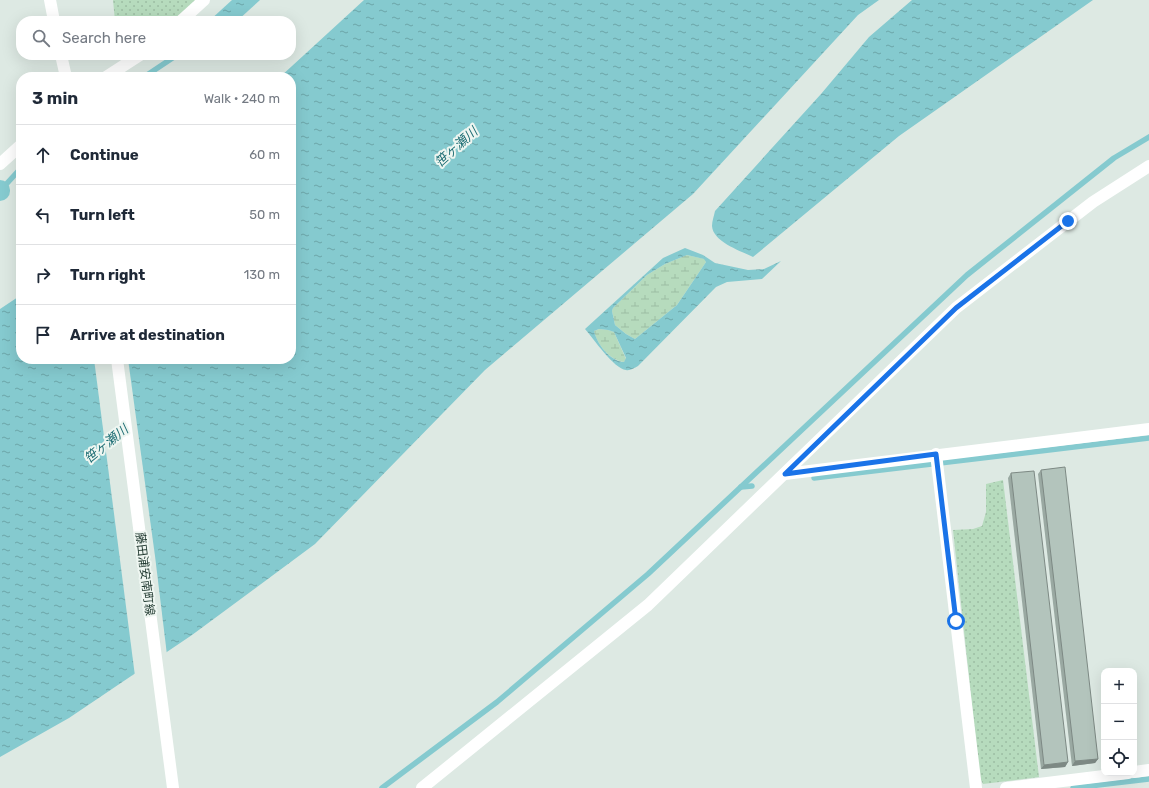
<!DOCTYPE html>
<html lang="en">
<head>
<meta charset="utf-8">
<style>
  body { margin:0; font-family:Rubik,"Noto Sans JP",sans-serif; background:#f2f2f3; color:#1f2937 }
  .controls { position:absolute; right:12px; bottom:12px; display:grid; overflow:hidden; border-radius:8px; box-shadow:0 4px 16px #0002 }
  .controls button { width:36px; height:36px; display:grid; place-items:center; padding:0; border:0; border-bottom:1px solid #e0e1e3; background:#fff; color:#1f2937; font:20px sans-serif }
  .stop { position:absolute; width:12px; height:12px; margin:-9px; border:3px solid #1a73e8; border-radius:50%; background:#fff }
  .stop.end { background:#1a73e8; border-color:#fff; box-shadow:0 1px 4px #0008 }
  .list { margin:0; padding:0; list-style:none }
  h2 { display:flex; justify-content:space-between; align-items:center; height:52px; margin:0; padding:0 16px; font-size:17px }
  h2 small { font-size:13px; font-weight:400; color:#747a83 }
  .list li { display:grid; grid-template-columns:26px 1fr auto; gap:12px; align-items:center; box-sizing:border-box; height:60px; padding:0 16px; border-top:1px solid #e0e1e3 }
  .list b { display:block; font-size:15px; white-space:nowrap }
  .list em { font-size:13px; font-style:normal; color:#747a83 }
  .icon { flex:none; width:22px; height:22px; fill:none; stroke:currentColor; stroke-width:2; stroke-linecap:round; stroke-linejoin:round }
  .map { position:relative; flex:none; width:1149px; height:788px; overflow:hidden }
  .search { position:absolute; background:#fff; box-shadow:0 4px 16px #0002; left:16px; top:16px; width:280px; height:44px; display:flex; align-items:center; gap:10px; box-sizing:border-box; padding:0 14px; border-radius:16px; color:#747a83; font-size:15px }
  .panel { position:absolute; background:#fff; box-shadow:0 4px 16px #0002; left:16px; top:72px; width:280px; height:292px; border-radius:16px }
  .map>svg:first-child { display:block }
  .grass { fill:url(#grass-dots) }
  .wetland { fill:url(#wetland-marsh) }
  .water { fill:url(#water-ripples); fill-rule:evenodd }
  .pier { fill:#dde9e3 }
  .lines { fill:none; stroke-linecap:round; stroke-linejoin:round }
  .stream { stroke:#85cacf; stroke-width:5.5 }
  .canal { stroke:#85cacf; stroke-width:20 }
  .minor { stroke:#fff; stroke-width:12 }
  .tertiary { stroke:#fff; stroke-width:12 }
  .wall { fill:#9aa9a2 }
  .shaded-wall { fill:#7d8984 }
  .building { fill:#b3c4bc; stroke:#7d8984 }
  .route { stroke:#1a73e8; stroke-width:5 }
  .labels { text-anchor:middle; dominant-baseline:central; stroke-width:4; stroke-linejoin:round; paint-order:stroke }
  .street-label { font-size:12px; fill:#1f382f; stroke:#eef6f1 }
  .water-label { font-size:13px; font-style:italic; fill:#1b6c73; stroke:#eef6f1 }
</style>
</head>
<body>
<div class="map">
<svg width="1149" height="788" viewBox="0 0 1149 788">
  <defs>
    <pattern id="grass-dots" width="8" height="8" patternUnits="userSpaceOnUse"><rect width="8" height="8" fill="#b6dbbd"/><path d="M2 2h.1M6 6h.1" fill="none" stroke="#9cbda3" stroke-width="1.8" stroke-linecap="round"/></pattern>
    <pattern id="wetland-marsh" width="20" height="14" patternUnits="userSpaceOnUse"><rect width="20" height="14" fill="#b6dbbd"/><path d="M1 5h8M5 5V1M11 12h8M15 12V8" fill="none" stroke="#9cbda3"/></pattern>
    <pattern id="water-ripples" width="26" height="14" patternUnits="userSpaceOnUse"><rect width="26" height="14" fill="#85cacf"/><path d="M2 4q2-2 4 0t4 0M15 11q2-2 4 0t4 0" fill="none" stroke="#6ca5a8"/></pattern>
  </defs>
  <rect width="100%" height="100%" fill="#dde9e3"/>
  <g class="grass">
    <polygon points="113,0 197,0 173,21 115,21"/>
    <polygon points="1003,480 1039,777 983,784 980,778 953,530 973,529 982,526 986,512 986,484"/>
  </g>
  <g class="wetland">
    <polygon points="687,255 705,259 706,262 677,305 635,339 626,334 615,325 612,311 613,308 647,275 665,264"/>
    <path d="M599,329l9,1 6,2 12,27 -2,3c-15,-2 -27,-18 -30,-31z"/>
  </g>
  <g class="water">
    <polygon points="232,0 260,0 237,21 209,21"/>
    <polygon points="364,0 879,0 858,15 693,194 485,370 315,544 192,635 69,718 0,757 0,309 21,295 21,359 291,359 291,77 280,77"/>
    <path d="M912,0h181l-194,136 -146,121c-12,-6 -40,-15 -41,-31 0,-5 2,-10 3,-15l106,-117 48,-57z"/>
    <path d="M685,248l18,7 12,8 33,7 16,-1 17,-8 -19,18 -35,3 -11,5 -78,79c-4,2 -8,5 -12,4 -12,-1 -33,-32 -41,-41l78,-71zM687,255l17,4 2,3 -29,43 -42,34 -9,-5 -11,-9 -3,-14 1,-3 34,-33 18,-11zM599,329l9,1 6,2 12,26 -2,4c-14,-1 -27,-18 -30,-31z"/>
  </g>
  <polygon class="pier" points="94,359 128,359 155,556 167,655 135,676"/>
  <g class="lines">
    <g class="stream">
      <polyline points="144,77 177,55"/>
      <polyline points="0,191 21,168"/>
      <polyline points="814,478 1149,438"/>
      <polyline points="741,487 752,486"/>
      <polyline points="382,788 497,702 648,574 967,275 1114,158 1149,137"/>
      <polyline points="1073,788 1149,779"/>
    </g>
    <polyline class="canal" points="0,190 0,191"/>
    <g class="minor">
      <polyline points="181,21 204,0"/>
      <polyline points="106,77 140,55"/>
      <polyline points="0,164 21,145"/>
      <polyline points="936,454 976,788"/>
      <polyline points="785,474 1149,429"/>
      <polyline points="1134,772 1149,770"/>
      <polyline points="422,788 648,605 956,308 1093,202 1149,166"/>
      <polyline points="1006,788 1128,773"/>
    </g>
    <g class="tertiary">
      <polyline points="50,0 54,21"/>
      <polyline points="61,55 66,77"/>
      <polyline points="117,359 173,788"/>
    </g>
  </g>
  <g class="wall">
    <polygon points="1041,470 1098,759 1095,763 1072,766 1038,474"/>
    <polygon points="1011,473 1068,762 1065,767 1041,769 1008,478"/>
  </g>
  <g class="shaded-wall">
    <polygon points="1098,759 1095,763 1072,766 1075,761"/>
    <polygon points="1068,762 1065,767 1041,769 1044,765"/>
  </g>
  <g class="building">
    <polygon points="1065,467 1098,759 1075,761 1041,470"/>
    <polygon points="1034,471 1068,762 1044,765 1011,473"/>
  </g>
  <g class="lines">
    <polyline class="route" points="956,621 936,454 785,474 956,308 1068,221"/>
  </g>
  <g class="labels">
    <g class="street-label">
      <text transform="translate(145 574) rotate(83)">藤田浦安南町線</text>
    </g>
    <g class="water-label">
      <text transform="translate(456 147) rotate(-42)">笹ヶ瀬川</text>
      <text transform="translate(106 444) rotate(-39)">笹ヶ瀬川</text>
    </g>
  </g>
</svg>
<div class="controls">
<button>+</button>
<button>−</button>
<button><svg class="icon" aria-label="locate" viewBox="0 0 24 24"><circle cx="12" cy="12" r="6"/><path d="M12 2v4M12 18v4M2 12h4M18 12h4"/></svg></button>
</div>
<div class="stop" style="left:956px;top:621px"></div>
<div class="stop end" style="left:1068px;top:221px"></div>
<div class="search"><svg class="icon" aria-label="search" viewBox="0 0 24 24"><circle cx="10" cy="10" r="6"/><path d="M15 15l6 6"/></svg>Search here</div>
<section class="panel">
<h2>3 min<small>Walk · 240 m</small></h2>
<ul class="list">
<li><svg class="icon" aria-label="ahead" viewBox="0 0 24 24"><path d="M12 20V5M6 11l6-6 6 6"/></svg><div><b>Continue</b></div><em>60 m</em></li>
<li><svg class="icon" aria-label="left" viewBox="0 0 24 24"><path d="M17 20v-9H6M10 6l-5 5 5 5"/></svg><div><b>Turn left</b></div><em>50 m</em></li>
<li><svg class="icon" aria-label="right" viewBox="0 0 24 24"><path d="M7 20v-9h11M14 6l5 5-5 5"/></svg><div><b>Turn right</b></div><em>130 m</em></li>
<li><svg class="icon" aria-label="arrive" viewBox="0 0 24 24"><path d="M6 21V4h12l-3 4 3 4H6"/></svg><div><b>Arrive at destination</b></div></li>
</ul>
</section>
</div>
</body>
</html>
